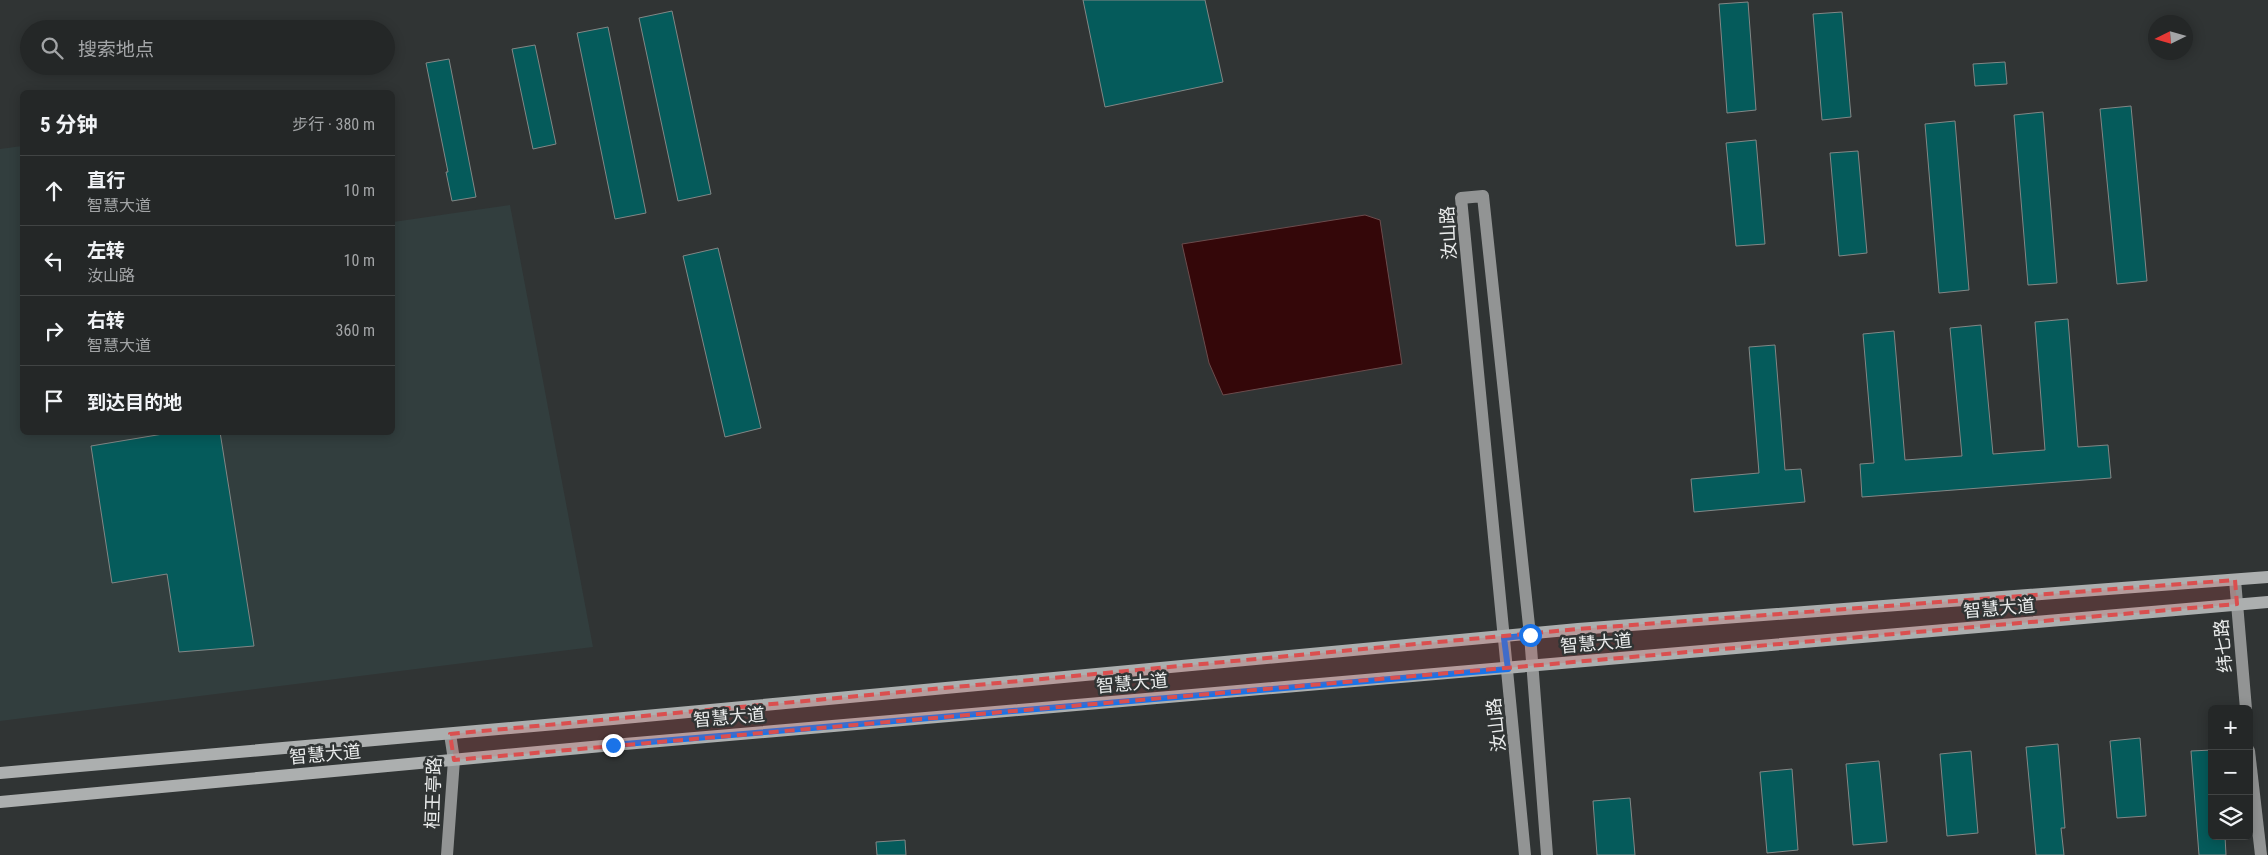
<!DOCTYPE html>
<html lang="zh">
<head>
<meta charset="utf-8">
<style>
  body { margin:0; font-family:"Roboto Condensed","Noto Sans SC",sans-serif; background:#303333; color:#f1f3f6 }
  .controls { position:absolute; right:15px; bottom:15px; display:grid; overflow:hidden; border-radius:8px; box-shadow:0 2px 12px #0003 }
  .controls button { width:45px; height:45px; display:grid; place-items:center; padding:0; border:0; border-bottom:1px solid #414444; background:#242727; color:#f1f3f6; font:25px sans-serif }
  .compass { position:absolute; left:2148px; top:15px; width:45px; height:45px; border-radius:50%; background:#242727; box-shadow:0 2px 12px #0003; rotate:265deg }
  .stop { position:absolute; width:15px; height:15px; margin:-11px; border:4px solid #1a73e8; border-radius:50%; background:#fff }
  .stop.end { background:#1a73e8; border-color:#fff; box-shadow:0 1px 5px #0008 }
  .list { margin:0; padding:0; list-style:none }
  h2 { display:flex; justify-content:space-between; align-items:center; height:65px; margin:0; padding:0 20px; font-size:21px }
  h2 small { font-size:16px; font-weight:400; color:#a3a5a7 }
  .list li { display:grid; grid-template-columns:32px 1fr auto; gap:15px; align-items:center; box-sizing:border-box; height:70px; padding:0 20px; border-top:1px solid #414444 }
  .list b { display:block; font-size:19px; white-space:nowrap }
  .list p { margin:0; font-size:16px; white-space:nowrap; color:#a3a5a7 }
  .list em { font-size:16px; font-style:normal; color:#a3a5a7 }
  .icon { flex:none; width:28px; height:28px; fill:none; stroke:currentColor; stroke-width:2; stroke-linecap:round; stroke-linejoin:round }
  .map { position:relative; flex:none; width:2268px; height:855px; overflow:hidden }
  .search { position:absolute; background:#242727; box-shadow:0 2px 12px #0003; left:20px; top:20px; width:375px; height:55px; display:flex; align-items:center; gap:12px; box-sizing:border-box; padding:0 18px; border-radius:28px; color:#a3a5a7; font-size:19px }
  .panel { position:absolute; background:#242727; box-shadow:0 2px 12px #0003; left:20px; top:90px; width:375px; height:345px; border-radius:8px }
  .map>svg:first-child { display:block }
  .built { fill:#323e3e }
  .water { fill:#340709; stroke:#6b4c4d }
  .building { fill:#055b5b; stroke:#828786 }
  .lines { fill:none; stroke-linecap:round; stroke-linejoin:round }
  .secondary { stroke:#929494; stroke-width:12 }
  .primary { stroke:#acafaf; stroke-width:12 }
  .route { stroke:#1a73e8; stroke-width:6 }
  .marked { fill:#da4f4f; fill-opacity:0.2; stroke:#da4f4f; stroke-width:4; stroke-dasharray:10 6; stroke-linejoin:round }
  .labels { text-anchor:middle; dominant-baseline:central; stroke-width:5; stroke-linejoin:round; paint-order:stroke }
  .street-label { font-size:18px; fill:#ebeded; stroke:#303434 }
</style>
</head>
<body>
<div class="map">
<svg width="2268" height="855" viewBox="0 0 2268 855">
  <rect width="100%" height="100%" fill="#303434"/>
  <polygon class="built" points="22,146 22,432 392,432 393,222 510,205 593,647 0,721 0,149"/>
  <polygon class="water" points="1365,215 1380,220 1402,364 1223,395 1209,363 1182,244"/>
  <g class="building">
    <polygon points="1083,0 1205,0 1223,82 1105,107"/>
    <polygon points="1748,2 1756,110 1727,113 1719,4"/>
    <polygon points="672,11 711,194 678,201 639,18"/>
    <polygon points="1842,12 1851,117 1822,120 1813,14"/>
    <polygon points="608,27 646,213 615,219 577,33"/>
    <polygon points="535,45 556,144 533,149 512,49"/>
    <polygon points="449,59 476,197 452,201 446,172 448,172 426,63"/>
    <polygon points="2005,62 2007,84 1975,86 1973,64"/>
    <polygon points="2131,106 2147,281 2117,284 2100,109"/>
    <polygon points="2043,112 2057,283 2028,285 2014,115"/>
    <polygon points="1955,121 1969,290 1939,293 1925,124"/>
    <polygon points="1756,140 1765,244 1736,246 1726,143"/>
    <polygon points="1858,151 1867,253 1839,256 1830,153"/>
    <polygon points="718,248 761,428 725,437 683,256"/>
    <polygon points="2068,319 2078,447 2108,445 2111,478 1862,497 1860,464 1874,463 1863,334 1894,331 1905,460 1962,456 1950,328 1981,325 1993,454 2045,450 2035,322"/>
    <polygon points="1775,345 1785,470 1801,469 1805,502 1694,512 1691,479 1759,473 1749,347"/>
    <polygon points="175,432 220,432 254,646 179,652 167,574 112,583 91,446"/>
    <polygon points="2140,738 2146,816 2117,818 2110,741"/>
    <polygon points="2058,744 2065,828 2061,828 2064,855 2036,855 2026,747"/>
    <polygon points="2212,750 2212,836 2225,836 2226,855 2199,855 2191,751"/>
    <polygon points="1971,751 1978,833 1947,836 1940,754"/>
    <polygon points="1879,761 1887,842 1853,845 1846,764"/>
    <polygon points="1792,769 1798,850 1767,853 1760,772"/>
    <polygon points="1630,798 1635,855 1597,855 1593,801"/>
    <polygon points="905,840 906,855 877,855 876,842"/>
  </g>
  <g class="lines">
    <g class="secondary">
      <polyline points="2235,580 2246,709"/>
      <polyline points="2249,751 2261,855"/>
      <polyline points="447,855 454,760 450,734"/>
      <polyline points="1525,855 1461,198 1483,196 1530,635 1547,855"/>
    </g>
    <g class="primary">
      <polyline points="0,773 613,719 1578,629 2268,577"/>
      <polyline points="0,802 613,745 2268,602"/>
    </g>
  </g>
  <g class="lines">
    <polyline class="route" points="613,745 1508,669 1504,638 1530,635"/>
  </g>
  <path class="marked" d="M2235,580l2,24 -1783,156 -4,-26 1128,-105z"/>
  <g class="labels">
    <g class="street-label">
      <text transform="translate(1448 233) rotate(-93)">汝山路</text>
      <text transform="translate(1999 608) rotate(-5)">智慧大道</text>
      <text transform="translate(1596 643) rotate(-5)">智慧大道</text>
      <text transform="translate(2223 646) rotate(-95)">纬七路</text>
      <text transform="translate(1132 683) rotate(-5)">智慧大道</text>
      <text transform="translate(729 717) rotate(-5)">智慧大道</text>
      <text transform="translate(1496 725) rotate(-96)">汝山路</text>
      <text transform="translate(325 754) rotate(-5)">智慧大道</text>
      <text transform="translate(433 793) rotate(-88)">桓王亭路</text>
    </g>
  </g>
</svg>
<div class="controls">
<button>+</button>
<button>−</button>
<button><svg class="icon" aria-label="layers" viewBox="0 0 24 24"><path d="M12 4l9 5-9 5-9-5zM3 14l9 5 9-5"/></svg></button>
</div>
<svg class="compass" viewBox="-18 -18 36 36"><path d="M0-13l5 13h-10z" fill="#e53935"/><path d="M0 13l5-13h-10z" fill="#a3a5a7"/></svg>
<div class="stop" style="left:1530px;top:635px"></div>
<div class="stop end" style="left:613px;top:745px"></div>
<div class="search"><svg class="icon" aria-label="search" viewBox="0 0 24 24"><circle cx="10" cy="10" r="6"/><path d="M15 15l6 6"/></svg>搜索地点</div>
<section class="panel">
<h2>5 分钟<small>步行 · 380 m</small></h2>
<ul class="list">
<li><svg class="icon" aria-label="ahead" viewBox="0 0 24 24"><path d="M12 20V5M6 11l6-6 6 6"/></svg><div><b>直行</b><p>智慧大道</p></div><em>10 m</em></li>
<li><svg class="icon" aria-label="left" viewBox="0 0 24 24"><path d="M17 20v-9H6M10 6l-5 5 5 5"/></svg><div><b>左转</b><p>汝山路</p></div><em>10 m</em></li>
<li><svg class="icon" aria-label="right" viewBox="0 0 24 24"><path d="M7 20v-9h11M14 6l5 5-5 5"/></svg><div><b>右转</b><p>智慧大道</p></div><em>360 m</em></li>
<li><svg class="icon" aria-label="arrive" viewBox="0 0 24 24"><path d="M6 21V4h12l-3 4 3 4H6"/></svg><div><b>到达目的地</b></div></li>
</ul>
</section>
</div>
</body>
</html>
